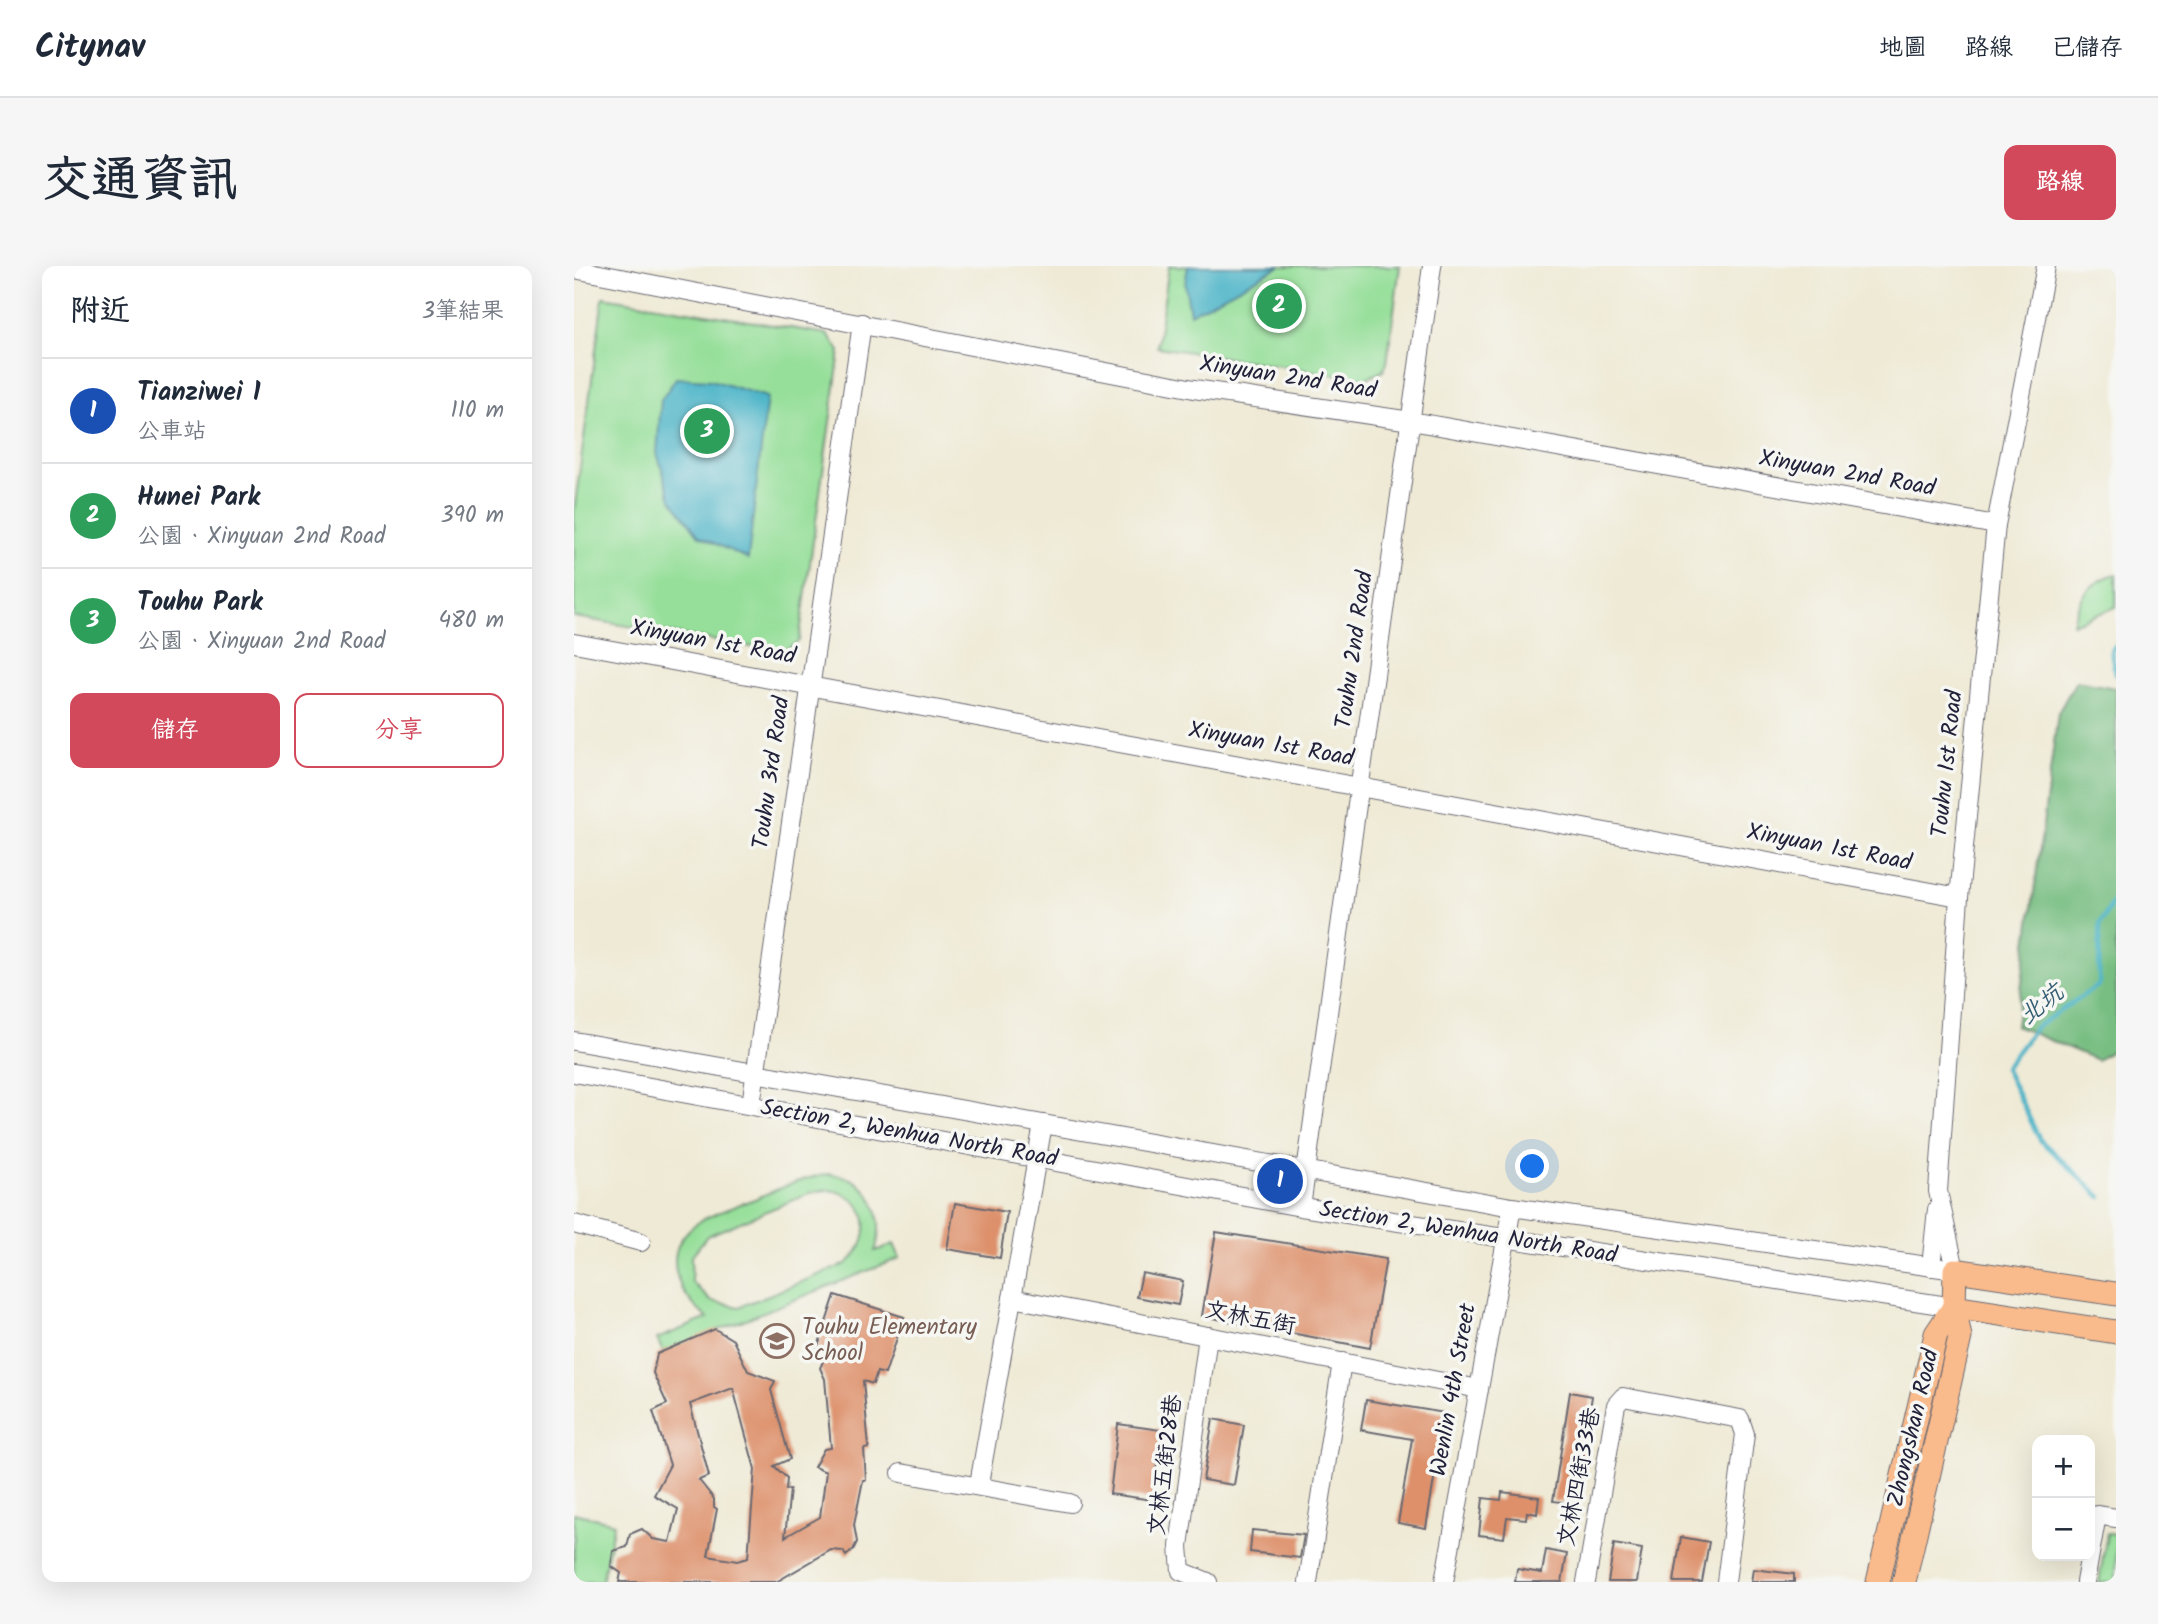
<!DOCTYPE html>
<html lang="zh-TW">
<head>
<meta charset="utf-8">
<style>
  body { margin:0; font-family:Kalam,"LXGW WenKai TC",sans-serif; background:#f6f6f7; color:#1f2937 }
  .controls { position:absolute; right:21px; bottom:21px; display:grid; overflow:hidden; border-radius:14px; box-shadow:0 7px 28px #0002 }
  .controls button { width:63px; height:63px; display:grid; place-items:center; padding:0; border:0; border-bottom:2px solid #e0e1e3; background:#fff; color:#1f2937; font:35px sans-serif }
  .you { position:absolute; left:959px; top:901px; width:24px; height:24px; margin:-18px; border:5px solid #fff; border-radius:50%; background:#1a73e8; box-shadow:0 0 0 10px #1a73e833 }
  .badge { display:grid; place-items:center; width:46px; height:46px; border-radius:50%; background:#d1495b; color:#fff; font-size:23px; font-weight:700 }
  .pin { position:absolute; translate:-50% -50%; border:4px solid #fff; box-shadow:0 2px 7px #0006 }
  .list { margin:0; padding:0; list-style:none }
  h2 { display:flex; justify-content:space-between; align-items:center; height:91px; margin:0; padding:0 28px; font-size:30px }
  h2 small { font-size:23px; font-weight:400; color:#747a83 }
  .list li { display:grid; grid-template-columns:46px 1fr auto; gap:21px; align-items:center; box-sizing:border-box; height:105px; padding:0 28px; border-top:2px solid #e0e1e3 }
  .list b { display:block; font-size:26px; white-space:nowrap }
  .list p { margin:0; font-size:23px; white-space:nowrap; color:#747a83 }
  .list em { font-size:23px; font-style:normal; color:#747a83 }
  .actions { display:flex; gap:14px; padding:21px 28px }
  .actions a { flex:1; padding:16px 0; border:2px solid #d1495b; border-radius:14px; text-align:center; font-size:24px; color:#d1495b }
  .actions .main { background:#d1495b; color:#fff }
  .map { position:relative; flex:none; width:1542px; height:1316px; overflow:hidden; border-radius:14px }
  header { display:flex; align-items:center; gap:42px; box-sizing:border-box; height:98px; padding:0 35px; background:#fff; border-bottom:2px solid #e0e1e3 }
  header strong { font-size:33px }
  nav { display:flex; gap:38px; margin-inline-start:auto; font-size:24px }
  .intro { display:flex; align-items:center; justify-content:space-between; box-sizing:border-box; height:168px; padding:0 42px }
  h1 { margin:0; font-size:49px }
  .button { padding:18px 32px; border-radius:14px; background:#d1495b; color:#fff; font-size:24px; font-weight:700 }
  main { display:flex; gap:42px; padding:0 42px }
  aside { flex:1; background:#fff; border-radius:14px; box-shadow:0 7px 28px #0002 }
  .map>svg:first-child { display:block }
  .green { fill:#96df9a; stroke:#5c806a; stroke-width:2; fill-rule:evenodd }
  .forest { fill:#78be82; stroke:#4d705e; stroke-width:2 }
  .water { fill:#49b3c7; stroke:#366a81; stroke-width:2 }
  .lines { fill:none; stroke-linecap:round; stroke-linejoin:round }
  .stream { stroke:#49b3c7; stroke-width:4.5 }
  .building { fill:#dd906a; fill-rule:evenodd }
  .minor-casing { stroke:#6a6871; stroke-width:20 }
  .major-casing { stroke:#6a6871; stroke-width:25 }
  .minor { stroke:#fff; stroke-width:18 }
  .major { stroke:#fabb8c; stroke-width:23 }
  .labels { text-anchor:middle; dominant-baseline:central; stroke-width:7; stroke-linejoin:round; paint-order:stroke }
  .street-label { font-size:23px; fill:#22223b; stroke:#f6f6f2 }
  .education-label { font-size:23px; fill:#785e54; stroke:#f6f6f2; text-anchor:start }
  .water-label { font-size:24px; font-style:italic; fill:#325c73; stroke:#f6f6f2 }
</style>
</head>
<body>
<header>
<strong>Citynav</strong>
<nav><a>地圖</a><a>路線</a><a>已儲存</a></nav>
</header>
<div class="intro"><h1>交通資訊</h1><a class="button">路線</a></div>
<main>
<aside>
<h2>附近<small>3筆結果</small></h2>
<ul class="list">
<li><span class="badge" style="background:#1a4fb4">1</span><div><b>Tianziwei 1</b><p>公車站</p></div><em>110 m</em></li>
<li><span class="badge" style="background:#2e9e5b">2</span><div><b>Hunei Park</b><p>公園 · Xinyuan 2nd Road</p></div><em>390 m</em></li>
<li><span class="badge" style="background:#2e9e5b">3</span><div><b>Touhu Park</b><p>公園 · Xinyuan 2nd Road</p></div><em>480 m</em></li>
</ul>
<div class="actions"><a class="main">儲存</a><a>分享</a></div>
</aside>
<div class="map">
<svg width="1542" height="1316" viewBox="0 0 1542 1316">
  <rect width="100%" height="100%" fill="#f6f6f2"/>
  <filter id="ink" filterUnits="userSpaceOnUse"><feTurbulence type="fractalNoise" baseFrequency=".0143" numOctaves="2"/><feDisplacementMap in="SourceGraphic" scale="14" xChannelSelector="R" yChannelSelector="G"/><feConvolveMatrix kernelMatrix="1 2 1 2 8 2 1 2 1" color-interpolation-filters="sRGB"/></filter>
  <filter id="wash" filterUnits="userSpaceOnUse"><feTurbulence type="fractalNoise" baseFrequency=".00686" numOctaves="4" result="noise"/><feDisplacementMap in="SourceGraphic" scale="28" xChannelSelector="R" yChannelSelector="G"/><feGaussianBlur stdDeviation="1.57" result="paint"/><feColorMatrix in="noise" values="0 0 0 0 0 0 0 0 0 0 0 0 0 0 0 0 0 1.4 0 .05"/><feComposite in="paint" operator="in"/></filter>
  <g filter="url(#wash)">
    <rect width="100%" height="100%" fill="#efead5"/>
    <g class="green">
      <polygon points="595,0 826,0 813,97 809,105 791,113 583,81"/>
      <polygon points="29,31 253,68 266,85 225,375 208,386 0,351 0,246"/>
      <path d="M1542,308v33l-43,17c5,-26 17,-43 43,-50z"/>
      <path d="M256,908c41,3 57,41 45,77l19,-7 6,14 -237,94 -6,-13 51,-21c-33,-24 -51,-72 -6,-98 17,-9 37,-15 55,-22 24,-10 47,-21 73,-24zM251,924c45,2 53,47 21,74l-107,43 -28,-6 -19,-19 -1,-25 16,-21 103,-43z"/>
      <polygon points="0,1247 40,1257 28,1316 0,1316"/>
      <polygon points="1533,1267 1542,1268 1542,1316 1525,1316"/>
    </g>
    <polygon class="forest" points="1502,415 1542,422 1542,782 1523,794 1442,760 1484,447"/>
    <g class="water">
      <polygon points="614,0 706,0 616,48 611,18"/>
      <polygon points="102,112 137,114 193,131 174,293 125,270 97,233 83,187 87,134"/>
    </g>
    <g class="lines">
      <g class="stream">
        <polyline points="1542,379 1537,385 1542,409"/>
        <polyline points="1527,931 1466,874 1431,802 1462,761 1525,719 1526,658 1542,631"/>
      </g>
    </g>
    <g id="blocks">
      <g class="building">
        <polygon points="381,937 433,946 426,992 373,983"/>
        <polygon points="642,966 812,993 796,1082 628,1050"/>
        <polygon points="568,1007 609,1015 604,1039 563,1031"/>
        <path d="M261,1029l69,22 -19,57 -8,-2 -4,12 -10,-3 6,67 -5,1 2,31h-3l-9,45 3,17 -4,8 -7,6 -3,-5 -12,-1 -55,32h-157l2,-9 -10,-7 2,-15 14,-4 3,-13 12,-5 11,10 17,3 8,-33 -24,-14 16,-30 -17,-54 14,-7 -14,-31 4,-19 58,-25 18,11 15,31 27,10 -4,9 19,69 -16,7 13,12 -1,12 4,-1 -5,48 35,-20 6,-45 -12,-5 10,-18 7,-1 -6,-69 -5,-11 5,-11 -9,-4zM159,1122l22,81 -7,89 -11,3 -29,-5 9,-47 -3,-2v-8l-15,-19 10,-4 -19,-72z"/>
        <polygon points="996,1126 1018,1130 1002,1238 979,1235"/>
        <polygon points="792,1134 871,1147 852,1262 824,1257 838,1173 787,1164"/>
        <polygon points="639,1153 670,1159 660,1219 629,1214"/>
        <polygon points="544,1158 587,1164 579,1234 536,1228"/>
        <polygon points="928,1226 965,1231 963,1248 953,1246 952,1253 933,1251 930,1272 905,1269 909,1232 927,1234"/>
        <polygon points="678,1264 730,1269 726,1292 676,1286"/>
        <polygon points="1107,1271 1135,1276 1128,1316 1100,1316"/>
        <polygon points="1040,1278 1068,1283 1063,1316 1034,1316"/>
        <polygon points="972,1284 993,1288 988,1316 941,1316 943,1303 968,1307"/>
        <polygon points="1179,1303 1220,1308 1220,1316 1177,1316"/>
      </g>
    </g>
  </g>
  <g filter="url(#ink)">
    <use href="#blocks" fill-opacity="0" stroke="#6a6871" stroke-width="2"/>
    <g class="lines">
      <g class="minor-casing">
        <g id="minor">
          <polyline points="0,3 620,123 837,155 1422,259"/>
          <polyline points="0,377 1385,631"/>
          <polyline points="0,775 938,941 1381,1004 1364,925 1385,631 1422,259 1472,0"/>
          <polyline points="0,807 727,941 1380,1041"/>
          <polyline points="177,839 288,57"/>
          <polyline points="727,941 858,0"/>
          <polyline points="0,958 67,976"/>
          <polyline points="1357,1001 1363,943"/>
          <polyline points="438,1032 905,1123"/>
          <polyline points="634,1070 605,1280 607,1305 634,1316"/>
          <polyline points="327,1207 496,1237"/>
          <polyline points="405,1218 469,858"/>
          <polyline points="734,1316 768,1096"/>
          <polyline points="870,1316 938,941"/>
          <polyline points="1012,1316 1042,1139 1049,1131 1166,1153 1171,1168 1152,1316"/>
          <polyline points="1511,1316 1523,1249 1542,1252"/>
        </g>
      </g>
      <g class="major-casing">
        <g id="major">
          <polyline points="1380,1041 1542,1066"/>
          <polyline points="1304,1316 1362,1068 1380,1041"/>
          <polyline points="1330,1316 1386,1071 1380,1041 1381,1004 1542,1028"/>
        </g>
      </g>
      <use href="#minor" class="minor"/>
      <use href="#major" class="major"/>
    </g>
  </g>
  <defs>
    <g id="school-ring" transform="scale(1.75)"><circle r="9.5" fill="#f6f6f2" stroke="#8d6e63" stroke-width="1.5"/><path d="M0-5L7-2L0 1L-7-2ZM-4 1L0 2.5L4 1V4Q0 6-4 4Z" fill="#8d6e63"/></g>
  </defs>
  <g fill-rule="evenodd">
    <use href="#school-ring" x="203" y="1075"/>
  </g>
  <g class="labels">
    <g class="street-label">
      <text transform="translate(714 112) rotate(9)">Xinyuan 2nd Road</text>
      <text transform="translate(1273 208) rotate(10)">Xinyuan 2nd Road</text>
      <text transform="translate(139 377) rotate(10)">Xinyuan 1st Road</text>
      <text transform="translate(781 384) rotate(-82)">Touhu 2nd Road</text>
      <text transform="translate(697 479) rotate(10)">Xinyuan 1st Road</text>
      <text transform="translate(1374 498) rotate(-84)">Touhu 1st Road</text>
      <text transform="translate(198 507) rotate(-82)">Touhu 3rd Road</text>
      <text transform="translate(1255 582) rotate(11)">Xinyuan 1st Road</text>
      <text transform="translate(335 868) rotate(10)">Section 2, Wenhua North Road</text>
      <text transform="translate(894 967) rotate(9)">Section 2, Wenhua North Road</text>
      <text transform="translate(676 1053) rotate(11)">文林五街</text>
      <text transform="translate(880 1124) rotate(-80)">Wenlin 4th Street</text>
      <text transform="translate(1340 1162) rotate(-77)">Zhongshan Road</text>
      <text transform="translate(592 1199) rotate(-83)">文林五街28巷</text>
      <text transform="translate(1006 1211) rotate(-79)">文林四街33巷</text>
    </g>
    <g class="education-label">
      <text x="228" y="1062">Touhu Elementary<tspan x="228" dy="26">School</tspan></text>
    </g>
    <g class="water-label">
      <text transform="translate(1468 739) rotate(-38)">北坑</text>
    </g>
  </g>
</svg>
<div class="controls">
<button>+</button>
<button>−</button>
</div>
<div class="you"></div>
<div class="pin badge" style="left:706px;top:915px;background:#1a4fb4">1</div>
<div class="pin badge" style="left:705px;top:40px;background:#2e9e5b">2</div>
<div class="pin badge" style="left:133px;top:165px;background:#2e9e5b">3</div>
</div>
</main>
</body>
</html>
